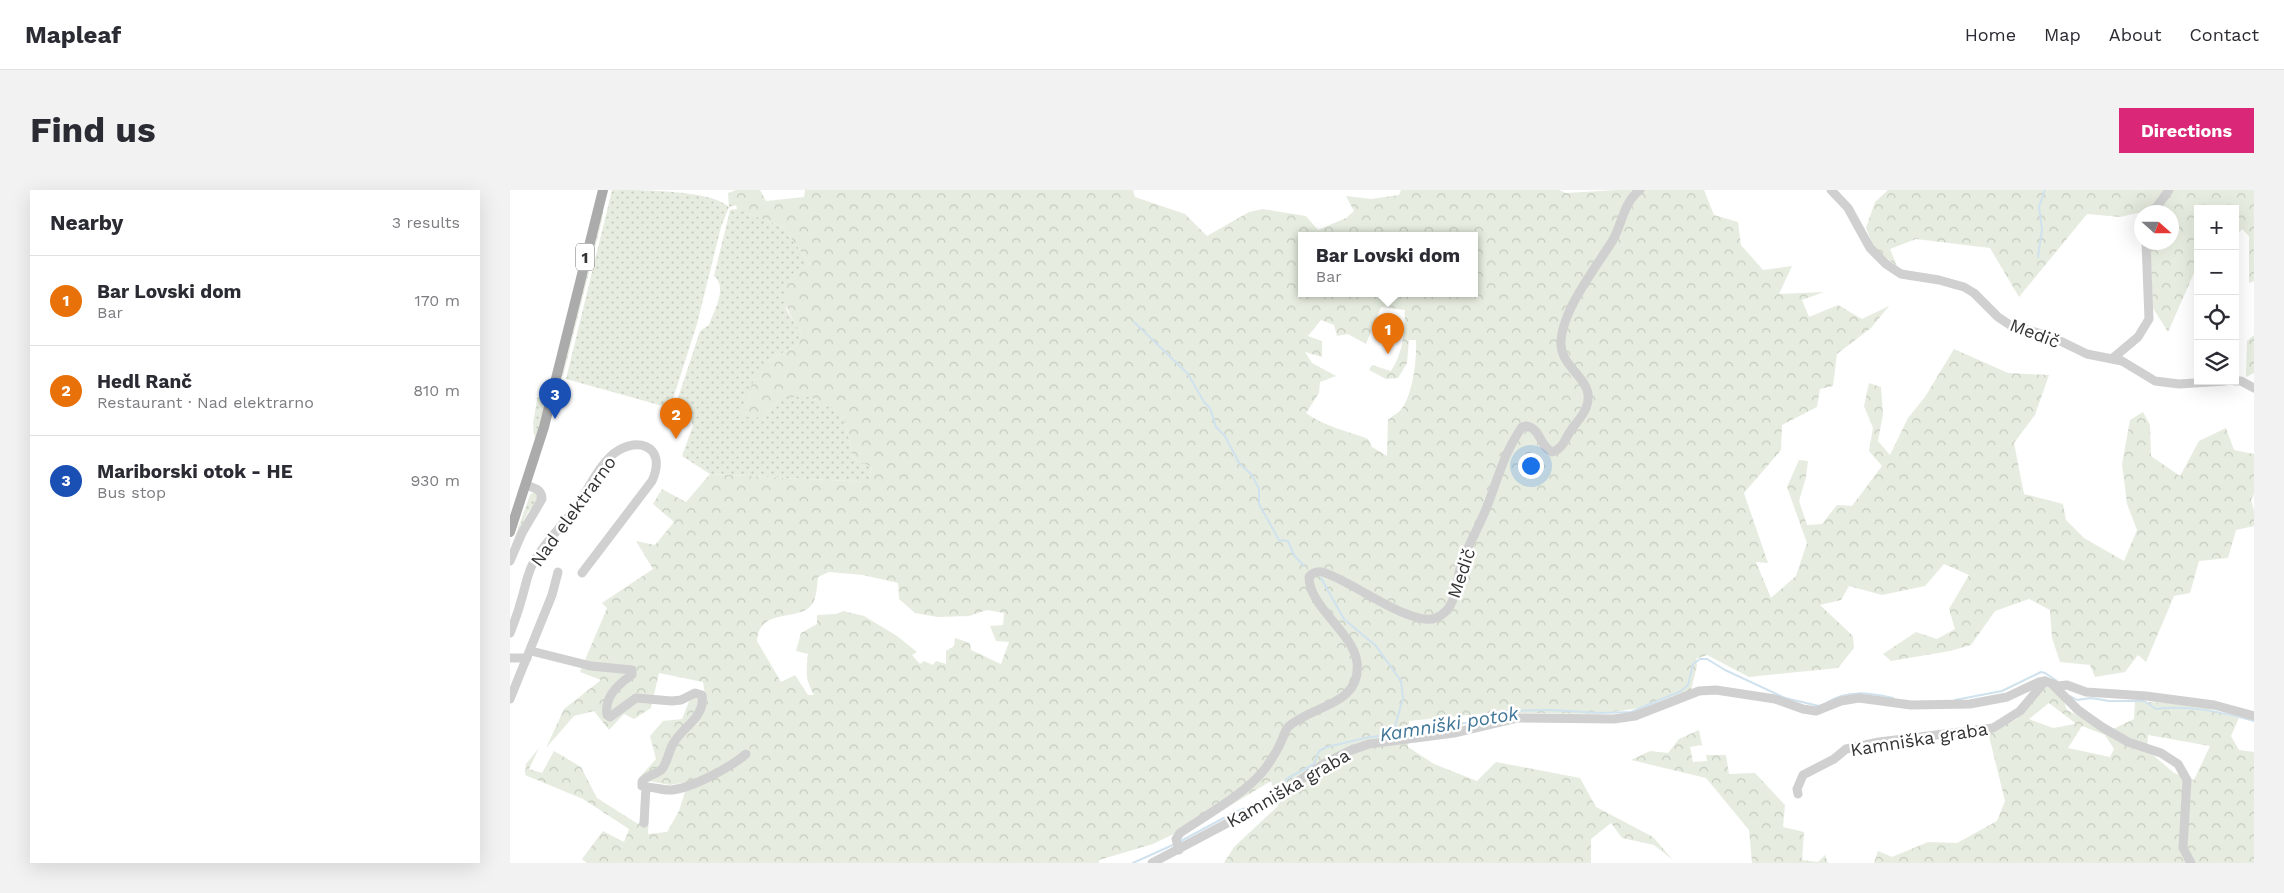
<!DOCTYPE html>
<html lang="en">
<head>
<meta charset="utf-8">
<style>
  body { margin:0; font-family:"Work Sans",sans-serif; background:#f2f2f3; color:#2b2b33 }
  .controls { position:absolute; right:15px; top:15px; display:grid; overflow:hidden; border-radius:0px; box-shadow:0 5px 20px #0002 }
  .controls button { width:45px; height:45px; display:grid; place-items:center; padding:0; border:0; border-bottom:1px solid #e1e1e2; background:#fff; color:#2b2b33; font:25px sans-serif }
  .compass { position:absolute; left:1624px; top:15px; width:45px; height:45px; border-radius:50%; background:#fff; box-shadow:0 5px 20px #0002; rotate:111deg }
  .you { position:absolute; left:1020px; top:275px; width:18px; height:18px; margin:-12px; border:4px solid #fff; border-radius:50%; background:#1a73e8; box-shadow:0 0 0 8px #1a73e833 }
  .badge { display:grid; place-items:center; width:32px; height:32px; border-radius:50%; background:#db2777; color:#fff; font-size:16px; font-weight:700 }
  .pin { position:absolute; translate:-50% -41px; filter:drop-shadow(0 1px 2px #0008) }
  .pin::after { content:''; position:absolute; top:26px; width:18px; height:15px; background:inherit; clip-path:polygon(0 0,100% 0,50% 100%) }
  .popup { position:absolute; left:788px; top:42px; width:180px; height:65px; box-sizing:border-box; display:grid; place-content:center; border-radius:0px; background:#fff; filter:drop-shadow(0 1px 4px #0005); font-size:16px; white-space:nowrap; color:#7c7c81 }
  .popup b { font-size:19px; color:#2b2b33 }
  .popup::after { content:''; position:absolute; left:50%; top:100%; margin-left:-10px; border:10px solid transparent; border-top-color:#fff }
  .list { margin:0; padding:0; list-style:none }
  h2 { display:flex; justify-content:space-between; align-items:center; height:65px; margin:0; padding:0 20px; font-size:21px }
  h2 small { font-size:16px; font-weight:400; color:#7c7c81 }
  .list li { display:grid; grid-template-columns:32px 1fr auto; gap:15px; align-items:center; box-sizing:border-box; height:90px; padding:0 20px; border-top:1px solid #e1e1e2 }
  .list b { display:block; font-size:19px; white-space:nowrap }
  .list p { margin:0; font-size:16px; white-space:nowrap; color:#7c7c81 }
  .list em { font-size:16px; font-style:normal; color:#7c7c81 }
  .icon { flex:none; width:28px; height:28px; fill:none; stroke:currentColor; stroke-width:2; stroke-linecap:round; stroke-linejoin:round }
  .map { position:relative; flex:none; width:1744px; height:673px; overflow:hidden; border-radius:0px }
  header { display:flex; align-items:center; gap:30px; box-sizing:border-box; height:70px; padding:0 25px; background:#fff; border-bottom:1px solid #e1e1e2 }
  header strong { font-size:24px }
  nav { display:flex; gap:28px; margin-inline-start:auto; font-size:18px }
  .intro { display:flex; align-items:center; justify-content:space-between; box-sizing:border-box; height:120px; padding:0 30px }
  h1 { margin:0; font-size:35px }
  .button { padding:12px 22px; border-radius:0px; background:#db2777; color:#fff; font-size:18px; font-weight:700 }
  main { display:flex; gap:30px; padding:0 30px }
  aside { flex:1; background:#fff; border-radius:0px; box-shadow:0 5px 20px #0002 }
  .map>svg:first-child { display:block }
  .grass { fill:url(#grass-dots) }
  .forest { fill:url(#forest-crowns); fill-rule:evenodd }
  .lines { fill:none; stroke-linecap:round; stroke-linejoin:round }
  .stream { stroke:#cfe2ee; stroke-width:2 }
  .minor { stroke:#d0d0d0; stroke-width:9 }
  .major { stroke:#ababab; stroke-width:10 }
  .labels { text-anchor:middle; dominant-baseline:central; stroke-width:5; stroke-linejoin:round; paint-order:stroke }
  .shield { fill:#fff; stroke:#707070; stroke-width:1 }
  .shield-label { font-size:16px; font-weight:bold; fill:#333 }
  .street-label { font-size:18px; fill:#333; stroke:#fff }
  .water-label { font-size:19px; font-style:italic; fill:#3f7597; stroke:#fff }
</style>
</head>
<body>
<header>
<strong>Mapleaf</strong>
<nav><a>Home</a><a>Map</a><a>About</a><a>Contact</a></nav>
</header>
<div class="intro"><h1>Find us</h1><a class="button">Directions</a></div>
<main>
<aside>
<h2>Nearby<small>3 results</small></h2>
<ul class="list">
<li><span class="badge" style="background:#e8710a">1</span><div><b>Bar Lovski dom</b><p>Bar</p></div><em>170 m</em></li>
<li><span class="badge" style="background:#e8710a">2</span><div><b>Hedl Ranč</b><p>Restaurant · Nad elektrarno</p></div><em>810 m</em></li>
<li><span class="badge" style="background:#1a4fb4">3</span><div><b>Mariborski otok - HE</b><p>Bus stop</p></div><em>930 m</em></li>
</ul>
</aside>
<div class="map">
<svg width="1744" height="673" viewBox="0 0 1744 673">
  <defs>
    <pattern id="grass-dots" width="8" height="8" patternUnits="userSpaceOnUse" patternTransform="scale(1.25)"><rect width="8" height="8" fill="#e6ecdf"/><path d="M2 2h.1M6 6h.1" fill="none" stroke="#c6cbc0" stroke-width="1.8" stroke-linecap="round"/></pattern>
    <pattern id="forest-crowns" width="20" height="18" patternUnits="userSpaceOnUse" patternTransform="scale(1.25)"><rect width="20" height="18" fill="#e6ecdf"/><path d="M2 6a3 3 0 1 1 6 0M12 15a3 3 0 1 1 6 0" fill="none" stroke="#c6cbc0"/></pattern>
  </defs>
  <rect width="100%" height="100%" fill="#fff"/>
  <g class="grass">
    <path d="M102,0c30,0 99,0 117,17l-8,20 -24,97 -27,84 -104,-29z"/>
    <polygon points="94,13 92,30 53,186 52,186"/>
    <path d="M227,19l46,18 27,37 -17,10 -7,35 15,24 -4,12 -29,16 -5,57 18,-21h29l33,17 11,45 18,8 -4,15 -158,-8 -28,-18 11,-30 -2,-6 -17,-10 26,-79 9,-6c5,-14 19,-38 5,-49l16,-66z"/>
    <path d="M30,207l6,1 -10,41c-6,-10 0,-29 1,-41z"/>
    <polygon points="25,302 29,306 27,312 18,322 1,358 20,305"/>
  </g>
  <g class="forest">
    <path d="M226,0h24l6,11 38,-4 1,-7h328l2,7 50,17 22,22 42,-24 14,-3 43,7 12,14 28,-12 8,-7 -8,-15 25,3 28,-4 2,-5h158l7,3 51,-3h87l10,25 24,7 3,23 22,25 29,-4 -13,28 45,-2 -22,8 7,17 29,-12 24,14 27,-13 -18,22 -34,26 -4,32 -13,3 -3,18 -35,18 -1,25 -37,43 24,70 -12,-1 15,36 25,-22 11,-33 -20,-56 12,-27 9,1 -2,16 -7,24 8,24 15,-1 15,-19 15,1 30,-40 -13,-15 4,-23 -9,-22 5,-23 12,4 2,27 -5,27 12,14 18,-37 17,-21 29,-48 54,24 41,2 -14,40 -21,28 10,51 39,10 3,16 18,18 40,23 13,-31 -10,-26 -5,-40 8,-44 13,-8 7,13 1,31 29,20 19,-35 27,-13 8,22 20,4v40l-3,6 3,11v15l-18,4 -8,28 -29,3 -9,32 -16,3 -28,66 -8,-7 -13,17 -30,5 -5,-12 -30,-3 -8,-24 -2,-28 -21,-11 -34,12 -24,34 -21,6 -59,10 -8,-7 33,-22 21,7 18,-10 -6,-20 20,-34 -25,-11 -19,22 -43,9 -33,-9 -8,14 -21,5 33,31 1,12 -16,20 -89,9 -42,-22 -11,4 1,7 -6,24 -52,18 -39,6 -111,-1 -80,8 -1,26 26,17 43,17 19,-19 84,16 16,29 57,30 20,23 -19,-15 -32,-7 -11,-15 -20,16v24h-367l10,-16 44,-41 -7,-25 -48,29 -70,34 -54,16v3h-512l-5,-4 21,-28 21,11 5,-13 -46,-30 -58,-24 1,-11 13,-16 -10,21 13,4 12,-22 27,16 16,31 41,26 11,-15 -1,25 19,-2 12,-21 9,-29 -18,3 -32,-6 18,-20 -6,-23 13,-15 19,-2 8,-20 15,-5 -2,-12 -44,-9 -8,35 -17,11 -10,-5 -15,16 -15,-19 -20,5 -28,32 18,-39 37,-29 -21,-8 27,-64 -5,-5 51,-34 -17,-28 19,4 19,-23 -21,-18 9,-15 24,13 24,-28 158,8 4,-15 -18,-8 -11,-45 -33,-17h-29l-18,21 -24,-2 14,-34 15,-21 29,-16 4,-12c-11,-18 -26,-39 -8,-58 4,-5 12,-8 17,-11l-27,-37 -46,-18 -1,-4 -7,2 -1,-14zM792,45h172v58h-172zM871,117l24,3c-1,23 -1,41 -14,61l-19,-6 -3,5 17,9 12,-1 9,-15 2,-23h7c1,19 -3,54 -15,70 -3,3 -9,6 -13,10l-1,36 -15,-9 -4,-8c-20,-8 -45,-13 -62,-26l13,-20 1,-11 16,-6 -24,-13 -7,-11 17,5v-16l-14,-5 13,-16 13,5 3,11 11,-2 18,10zM319,382l34,3 35,8 1,16 16,14 23,4 31,-1 18,-6 17,3 -1,12 -13,1 6,15 13,1 -8,22 -30,-14 -1,-7 -15,-5 -1,8 -8,5v13l-10,-3 -3,4 -9,-4 -4,3 -8,-9 5,-3 -20,-16 -33,-20 -21,-5 -7,3 -19,1v9l-16,9 -5,18 12,3c-2,19 -3,24 6,41h-6l-13,-20 -14,7 -24,-41c2,-36 47,-17 57,-40 3,-7 3,-17 4,-24z"/>
    <polygon points="1378,0 1744,0 1744,91 1739,93 1739,46 1732,39 1725,48 1725,19 1688,19 1688,82 1684,83 1658,142 1643,118 1640,53 1662,52 1662,22 1632,22 1610,27 1577,24 1509,107 1480,58 1406,49 1380,59 1387,76 1364,58 1356,38 1365,12"/>
    <polygon points="1744,145 1744,183 1736,187 1737,151"/>
    <path d="M1535,496l15,6 7,18 42,21 25,-12 1,-18 61,4 43,13 -8,18 8,14 15,2v111h-380l4,-12 14,6 36,-15 29,1 40,-22 8,-20 -17,-69 29,-13 12,-23zM1539,513l26,20v1l-22,4 -24,-9zM1572,536l23,9 9,14 -4,8 -42,-9zM1638,545l62,11 -16,34 -20,-7 -27,-23z"/>
    <polygon points="1189,540 1192,555 1180,557 1183,572 1197,571 1196,565 1216,565 1219,584 1245,583 1275,615 1273,637 1294,642 1292,670 1308,672 1315,665 1318,673 1242,673 1239,640 1196,588 1121,570 1140,561 1158,563 1169,549"/>
  </g>
  <g class="lines">
    <g class="stream">
      <polyline points="1528,67 1532,39 1529,17 1535,0"/>
      <polyline points="624,132 678,184 694,212 700,218 706,237 715,246 729,273 742,285 749,299 749,314 769,350 778,351 784,365 794,376"/>
      <polyline points="811,388 834,429 866,456 891,491 893,508 883,544"/>
      <path d="M1560,506l7,4 14,-2 18,3h35l12,8c33,-4 66,3 98,12"/>
      <polyline points="1445,510 1492,501 1531,482 1535,483 1547,491"/>
      <path d="M1316,513c22,-14 43,-10 67,-5"/>
      <polyline points="744,614 763,603 778,588 804,574 809,561 817,557 855,548 969,531 992,521 1041,520 1091,523 1121,522 1171,501 1178,495 1183,474 1190,469 1197,469 1215,480 1275,508 1309,516"/>
      <polyline points="669,652 723,623 738,617"/>
      <polyline points="623,673 665,654"/>
    </g>
    <g class="minor">
      <polyline points="1321,0 1338,18 1360,58 1376,74 1391,84 1429,90 1454,97 1464,103 1488,127 1500,135 1542,147 1577,164 1612,171 1645,191 1669,194 1715,191"/>
      <polyline points="1643,22 1659,0"/>
      <polyline points="1603,168 1628,147 1639,129 1636,52"/>
      <polyline points="1725,191 1731,191 1744,198"/>
      <path d="M0,371l12,-28 20,-34c0,-10 -8,-11 -16,-14"/>
      <path d="M0,443c4,-10 8,-21 11,-32 5,-15 6,-30 15,-43 12,-19 29,-35 42,-54 11,-15 18,-34 32,-47 22,-22 59,-14 42,24l-70,92"/>
      <path d="M21,461l60,15 41,4v5c-14,9 -28,22 -25,40l3,2 26,-19 36,3 9,-1 14,-7 7,2c4,22 -20,32 -29,49 -5,8 -5,18 -11,25 -6,6 -15,6 -20,13v4l4,1 -2,36"/>
      <polyline points="0,468 17,468"/>
      <polyline points="1542,494 1568,520 1592,537 1618,552 1651,563 1668,574 1677,590 1673,658 1681,673"/>
      <polyline points="0,509 42,405 48,382"/>
      <path d="M136,597c8,0 15,3 23,3 20,0 62,-23 77,-36"/>
      <polyline points="1288,604 1287,599 1293,585 1324,569 1336,559 1369,552 1483,538 1510,521 1535,491"/>
      <path d="M669,660l-3,-11 4,-6c25,-17 66,-40 84,-63 6,-8 12,-17 16,-26 3,-5 4,-12 8,-17 23,-22 74,-21 69,-65 -4,-30 -48,-55 -48,-85l3,-3c3,-2 6,-3 10,-2 26,6 89,56 114,46 7,-3 13,-9 16,-16 6,-12 5,-27 10,-40 6,-16 15,-32 22,-48 13,-31 18,-58 38,-87l4,-1c15,2 13,20 26,26 11,-3 13,-13 19,-22 5,-7 12,-14 15,-22 12,-29 -27,-38 -25,-67 2,-32 35,-74 52,-101 9,-16 11,-39 27,-50"/>
      <polyline points="642,673 759,611 815,573 839,561 859,554 944,543 1007,528 1104,529 1125,526 1189,501 1206,500 1265,509 1293,519 1306,521 1331,511 1349,508 1401,515 1460,514 1497,507 1529,492 1535,491 1548,496 1557,495 1576,502 1636,506 1704,515 1744,526"/>
    </g>
    <polyline class="major" points="0,342 34,237 93,0"/>
  </g>
  <g class="labels">
    <rect class="shield" x="66" y="53.5" width="18" height="27" rx="4"/>
    <g class="shield-label">
      <text x="75" y="67">1</text>
    </g>
    <g class="street-label">
      <text transform="translate(1525 143) rotate(21)">Medič</text>
      <text transform="translate(63 321) rotate(-54)">Nad elektrarno</text>
      <text transform="translate(951 383) rotate(-71)">Medič</text>
      <text transform="translate(1409 549) rotate(-9)">Kamniška graba</text>
      <text transform="translate(778 598) rotate(-30)">Kamniška graba</text>
    </g>
    <g class="water-label">
      <text transform="translate(939 534) rotate(-9)">Kamniški potok</text>
    </g>
  </g>
</svg>
<div class="controls">
<button>+</button>
<button>−</button>
<button><svg class="icon" aria-label="locate" viewBox="0 0 24 24"><circle cx="12" cy="12" r="6"/><path d="M12 2v4M12 18v4M2 12h4M18 12h4"/></svg></button>
<button><svg class="icon" aria-label="layers" viewBox="0 0 24 24"><path d="M12 4l9 5-9 5-9-5zM3 14l9 5 9-5"/></svg></button>
</div>
<svg class="compass" viewBox="-18 -18 36 36"><path d="M0-13l5 13h-10z" fill="#e53935"/><path d="M0 13l5-13h-10z" fill="#7c7c81"/></svg>
<div class="you"></div>
<div class="pin badge" style="left:878px;top:164px;background:#e8710a">1</div>
<div class="popup"><b>Bar Lovski dom</b>Bar</div>
<div class="pin badge" style="left:166px;top:249px;background:#e8710a">2</div>
<div class="pin badge" style="left:45px;top:229px;background:#1a4fb4">3</div>
</div>
</main>
</body>
</html>
